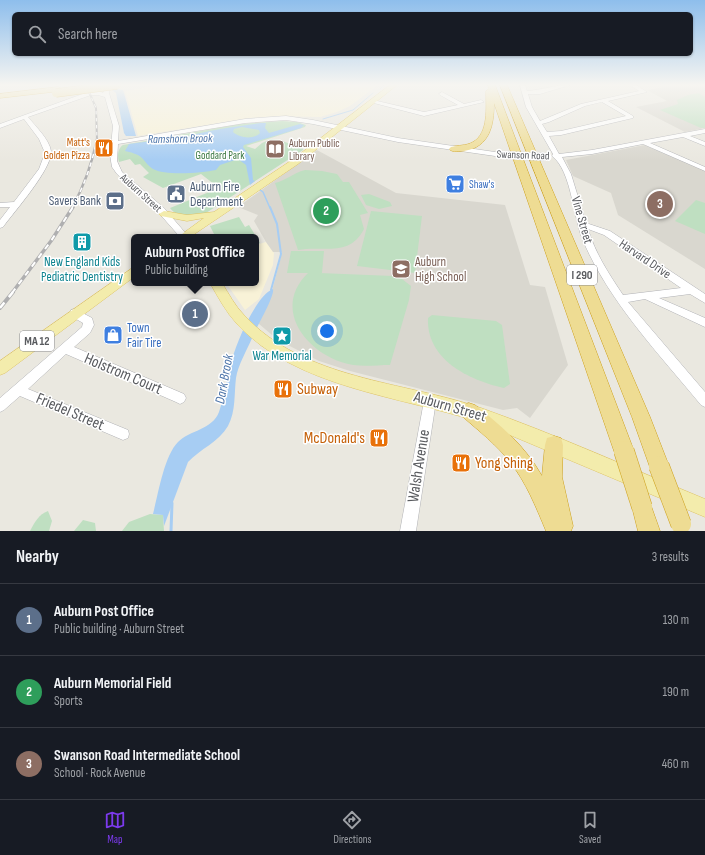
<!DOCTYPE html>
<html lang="en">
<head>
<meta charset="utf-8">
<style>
  body { margin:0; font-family:"Sofia Sans Condensed",sans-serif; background:#242831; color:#f1f3f6 }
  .you { position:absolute; left:327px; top:331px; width:14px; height:14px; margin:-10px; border:3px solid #fff; border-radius:50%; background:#1a73e8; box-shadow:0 0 0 6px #1a73e833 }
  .badge { display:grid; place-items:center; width:26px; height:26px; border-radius:50%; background:#7c3aed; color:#fff; font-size:13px; font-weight:700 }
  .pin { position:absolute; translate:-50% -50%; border:2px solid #fff; box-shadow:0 1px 4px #0006 }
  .popup { position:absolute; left:131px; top:234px; width:128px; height:52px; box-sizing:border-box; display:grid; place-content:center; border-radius:6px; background:#171b24; filter:drop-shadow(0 1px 3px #0005); font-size:13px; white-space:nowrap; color:#9ea1a6 }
  .popup b { font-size:15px; color:#f1f3f6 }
  .popup::after { content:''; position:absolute; left:50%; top:100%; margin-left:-8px; border:8px solid transparent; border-top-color:#171b24 }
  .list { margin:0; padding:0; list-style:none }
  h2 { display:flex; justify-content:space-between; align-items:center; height:52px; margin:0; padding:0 16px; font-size:17px }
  h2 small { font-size:13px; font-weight:400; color:#9ea1a6 }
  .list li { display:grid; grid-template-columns:26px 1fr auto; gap:12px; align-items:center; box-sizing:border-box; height:72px; padding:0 16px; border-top:1px solid #363941 }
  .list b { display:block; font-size:15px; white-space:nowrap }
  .list p { margin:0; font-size:13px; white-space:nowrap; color:#9ea1a6 }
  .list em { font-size:13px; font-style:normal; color:#9ea1a6 }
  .icon { flex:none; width:22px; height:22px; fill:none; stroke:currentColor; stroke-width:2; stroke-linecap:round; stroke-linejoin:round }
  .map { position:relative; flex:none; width:705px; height:531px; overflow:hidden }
  .search { position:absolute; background:#171b24; box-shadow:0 1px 3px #0004; left:12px; right:12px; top:12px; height:44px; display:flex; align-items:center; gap:10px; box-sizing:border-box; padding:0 14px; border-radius:6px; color:#9ea1a6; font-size:15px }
  .sheet { height:268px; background:#171b24 }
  nav { display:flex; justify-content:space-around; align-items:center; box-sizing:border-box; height:56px; border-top:1px solid #363941; background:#171b24; font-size:11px; color:#9ea1a6 }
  nav a { display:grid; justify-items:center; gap:2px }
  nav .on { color:#7c3aed }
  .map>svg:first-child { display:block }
  .commercial { fill:#f8f2d7 }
  .education { fill:#d9d7cf }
  .green { fill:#bfdfc1 }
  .water { fill:#a7cdf3; fill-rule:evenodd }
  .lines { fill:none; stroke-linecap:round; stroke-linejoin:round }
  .stream-far3 { stroke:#a7cdf3; stroke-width:1 }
  .stream-far2 { stroke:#a7cdf3; stroke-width:1.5 }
  .stream-far1 { stroke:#a7cdf3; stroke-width:2 }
  .stream { stroke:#a7cdf3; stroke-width:3 }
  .minor-casing { stroke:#b1b2b6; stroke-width:1 }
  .major-casing { stroke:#dec366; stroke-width:1 }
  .highway-casing { stroke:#cea11d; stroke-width:1 }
  .minor { fill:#fff; fill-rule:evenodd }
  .major { fill:#f3ecac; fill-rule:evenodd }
  .highway { fill:#eedc93; fill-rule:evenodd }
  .rail-far3-casing { stroke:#afafb0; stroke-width:2 }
  .rail-far2-casing { stroke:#afafb0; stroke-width:2.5 }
  .rail-far1-casing { stroke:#afafb0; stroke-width:3.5 }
  .rail-casing { stroke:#afafb0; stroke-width:4 }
  .rail-far3 { stroke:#fff; stroke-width:1; stroke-dasharray:3.5; stroke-linecap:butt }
  .rail-far2 { stroke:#fff; stroke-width:1.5; stroke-dasharray:4.5; stroke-linecap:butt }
  .rail-far1 { stroke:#fff; stroke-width:2; stroke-dasharray:5.5; stroke-linecap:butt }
  .rail { stroke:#fff; stroke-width:2.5; stroke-dasharray:7; stroke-linecap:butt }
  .minor-bridge-casing { stroke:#b1b2b6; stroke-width:8; stroke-linecap:butt }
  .highway-bridge-far1-casing { stroke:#cea11d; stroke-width:9; stroke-linecap:butt }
  .highway-bridge-casing { stroke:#cea11d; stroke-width:21; stroke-linecap:butt }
  .minor-bridge { stroke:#fff; stroke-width:7 }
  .highway-bridge-far1 { stroke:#eedc93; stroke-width:8 }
  .highway-bridge { stroke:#eedc93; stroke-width:20 }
  .labels { text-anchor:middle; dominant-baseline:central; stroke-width:3; stroke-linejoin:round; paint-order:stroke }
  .far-food-label { font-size:11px; fill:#c56008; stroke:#fff; text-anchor:end }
  .far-education-label { font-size:11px; fill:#785e54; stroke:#fff; text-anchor:start }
  .far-park-label { font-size:11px; fill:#3d7a44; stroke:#fff }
  .far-street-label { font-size:11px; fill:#595b5f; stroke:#fff }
  .far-shop-label { font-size:11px; fill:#366cbe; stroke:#fff; text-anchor:start }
  .far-water-label { font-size:12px; font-style:italic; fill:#4c74a9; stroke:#fff }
  .shield { fill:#fff; stroke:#8b8c8f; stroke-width:1 }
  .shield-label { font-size:12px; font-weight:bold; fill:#595b5f }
  .service-label { font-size:13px; fill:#4e5e75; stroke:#fff; text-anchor:start }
  .street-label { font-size:13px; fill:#595b5f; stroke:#fff }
  .culture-label { font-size:13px; fill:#0d838f; stroke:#fff }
  .education-label { font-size:13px; fill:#785e54; stroke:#fff; text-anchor:start }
  .shop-label { font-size:13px; fill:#366cbe; stroke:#fff; text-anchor:start }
  .water-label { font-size:14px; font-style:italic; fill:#4c74a9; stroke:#fff }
  .near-street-label { font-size:16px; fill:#595b5f; stroke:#fff }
  .near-food-label { font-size:16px; fill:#c56008; stroke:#fff; text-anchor:start }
</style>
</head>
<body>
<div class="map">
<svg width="705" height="531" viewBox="0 0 705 531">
  <rect width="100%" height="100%" fill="#eae8e0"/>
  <g class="commercial">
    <polygon points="161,85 378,85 350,106 337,112 320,117 276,116 250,118 138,136 125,91"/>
    <polygon points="266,242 274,253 273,265 259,299 245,310 226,283 256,283 256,245"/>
  </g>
  <g class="education">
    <polygon points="678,85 705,85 705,128 685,132 636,107 667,101 647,90"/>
    <polygon points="645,145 705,171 705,269 618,215 611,193 573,176 566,160"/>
    <polygon points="317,150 396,193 505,205 530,285 545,287 568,365 530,418 517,408 503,410 350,371 319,361 278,340 253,319 272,291 282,252 273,252 266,242 254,221 258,215 238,207"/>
  </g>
  <g class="green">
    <polygon points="699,93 705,97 705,128 701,128 660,110 678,104 677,100 688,95"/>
    <path d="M282,121l15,1 9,3 -1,2 -59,19 9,3 7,-6 9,-4 9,1 23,9v1l-97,63c-12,3 -28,6 -36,-5l49,-20 -18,-14 -38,14 -20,-11 6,-4 -9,-9 -5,1 -5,-6 -11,3c-2,-6 -1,-14 4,-17l117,-21z"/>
    <path d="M305,170l17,1 15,3 6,8h6l19,31 -8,2 4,14c-15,29 -41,16 -66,21l-23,-67c10,-2 18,-10 30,-13z"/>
    <polygon points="369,194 390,202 392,206 379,209 366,205 361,195"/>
    <polygon points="696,200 705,203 705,234 675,221"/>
    <polygon points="371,211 422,216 415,273 357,266"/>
    <polygon points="239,217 245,227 249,225 260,243 256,244 256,237 213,237 215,236 210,226"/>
    <path d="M291,251h33l-2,22h-3l74,3 9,3 9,7 -2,14 -19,65c-16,0 -33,3 -49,-3 -38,-13 -68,-55 -33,-89h-21z"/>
    <path d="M432,315l64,6 6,4 8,59 -6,4c-36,-8 -78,-29 -76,-70z"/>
    <path d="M48,511l4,10 -3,10h-19c4,-8 9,-17 18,-20z"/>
    <polygon points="150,514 163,515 164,531 122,531 129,522"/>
    <polygon points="83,520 95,523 96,531 74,531"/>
  </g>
  <g class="water">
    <polygon points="116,89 123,90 124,93 136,136 126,136 124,133 116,93 112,90"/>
    <path d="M261,123h5l-1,5 4,5 31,-9 4,1 -3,3 -57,17 -1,2 8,11 2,22 2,1 -5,4 -4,-20 -8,-6 -18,6 -4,5c-14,3 -51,6 -63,-1 -5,-3 -7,-7 -11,-11 -4,-4 -12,-6 -17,-7l4,-7 60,-8c20,-6 48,-10 72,-13zM242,127l17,3 1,3c-7,7 -20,5 -27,-1l1,-3z"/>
    <path d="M273,289c2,7 -17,39 -21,49 -5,12 -14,27 -16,40 -2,16 0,33 -8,48 -9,16 -28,23 -40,36l-24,64 -1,-11 -10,-1c5,-19 11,-58 25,-72 12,-12 34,-12 41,-30 5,-15 7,-29 11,-45 4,-19 25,-71 43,-78z"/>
  </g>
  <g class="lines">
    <g class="stream-far3">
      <polyline points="380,89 384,85"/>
      <polyline points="323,119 353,110 373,93"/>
    </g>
    <polyline class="stream-far2" points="259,189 263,192 270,208"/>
    <polyline class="stream-far1" points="270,207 277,224 281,254 271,290"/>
    <polyline class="stream" points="171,531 172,503"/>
    <g class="minor-casing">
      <g id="minor">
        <path d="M520,85h5l2,6c14,-1 28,-6 43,-6l-30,9h-12l4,13 8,14 41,-17 58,-13 -9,-6h6l11,7 -39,9 25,15v2l-72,17 -12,1 10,18 33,-4 113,-21v4l-15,3 15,6v4l-22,-9 -33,6 55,24v4l-62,-27 -51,10 -30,3 9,17 15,49 24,8 95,63v9l-15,-9 -31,4 46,20v9l-60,-28 -17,3 77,90v15l-4,-2c-42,-51 -90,-101 -117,-162 -11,-24 -12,-72 -32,-87l1,-2 -27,-47zM602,102l24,14 -65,15 -14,1 -5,-8 7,-2 36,-16zM588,229l16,6 77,53 -58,7c-14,-21 -28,-42 -35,-66z"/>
        <path d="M108,86l2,1 -1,6 10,33 -1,15 127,-22 41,-3 27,4 85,18 104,15 3,2 -3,2 -104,-15 -85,-18 -27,-4 -41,3 -127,21 -1,17 5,11 42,36 24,28 -8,1 -22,-25 -41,-38 -5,-7 -2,-12 3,-29 -8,-29 -7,-2h-7l-63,22c8,10 21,22 23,34 2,17 -37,61 -48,76l-3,1v-8l10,-13h-10v-4l14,-1 25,-33 6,-16 -6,-14 -15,-20 -24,9v-4l88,-32 11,-1 4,2 3,-6z"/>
        <polygon points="442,92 464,104 481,100 484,102 424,116 370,102 373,100 424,112 458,105 440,95 439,94"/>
        <polygon points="75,309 92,318 94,325 90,333 74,347 184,394 186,398 184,402 180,404 176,402 66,354 28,389 128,430 129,434 128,438 123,440 20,396 4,410 0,412 0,398 82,327 83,323 71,316 70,313 71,310"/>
        <polygon points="430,395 434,397 436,401 416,531 400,531 424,401 426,397"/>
      </g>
    </g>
    <g class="major-casing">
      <g id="major">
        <polygon points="390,85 397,85 298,164 190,237 178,237 204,218 187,221 161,216 159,214 164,211 187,215 214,212 292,160"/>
        <polygon points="134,267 134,277 5,373 0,375 0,361"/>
        <path d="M210,283h12c7,11 13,23 22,32 60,65 159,66 237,93 76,27 149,60 224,91v18l-226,-95c-79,-26 -183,-34 -242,-98 -11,-12 -19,-27 -27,-41z"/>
      </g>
    </g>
    <g class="highway-casing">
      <g id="highway">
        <path d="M488,85h7l139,366 -3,7 -7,3 -7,-3 -3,-7 -120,-348c0,22 -4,44 -30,48 -5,0 -11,2 -15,-2l2,-2c7,-2 15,-1 22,-5 16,-9 13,-35 13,-51l3,-2z"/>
        <polygon points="500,85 507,85 650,417 669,466 666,473 659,476 652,473 632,417"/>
        <polygon points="58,87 62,89 61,91 0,98 0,94"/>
        <path d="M469,403l6,2c27,21 50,41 67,71l3,-31 2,-7 7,-2 7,2 2,7 -1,32 11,49 -2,5h-25c-10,-24 -20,-49 -36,-69 -13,-17 -31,-31 -47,-45l-3,-6 3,-6z"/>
        <polygon points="642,497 649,500 660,531 638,531 632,507 635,500"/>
      </g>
    </g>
    <use href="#minor" class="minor"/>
    <use href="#major" class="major"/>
    <use href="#highway" class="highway"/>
    <g class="rail-far3-casing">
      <polyline id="rail-far3" points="86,85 96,108 97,140"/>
    </g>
    <g class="rail-far2-casing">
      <path id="rail-far2" d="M72,208c12,-22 20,-44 25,-69"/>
    </g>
    <g class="rail-far1-casing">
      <polyline id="rail-far1" points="12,293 51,241 73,207"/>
    </g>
    <g class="rail-casing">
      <polyline id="rail" points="0,308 13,292"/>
    </g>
    <use href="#rail-far3" class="rail-far3"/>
    <use href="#rail-far2" class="rail-far2"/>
    <use href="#rail-far1" class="rail-far1"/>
    <use href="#rail" class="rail"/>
    <g class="minor-bridge-casing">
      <polyline id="minor-bridge" points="502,155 548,157"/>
    </g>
    <g class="highway-bridge-far1-casing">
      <polyline id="highway-bridge-far1" points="56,93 117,85"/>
    </g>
    <g class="highway-bridge-casing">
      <g id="highway-bridge">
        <polyline points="624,451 642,507"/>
        <polyline points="659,466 681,524"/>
      </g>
    </g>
    <use href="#minor-bridge" class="minor-bridge"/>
    <use href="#highway-bridge-far1" class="highway-bridge-far1"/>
    <use href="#highway-bridge" class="highway-bridge"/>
  </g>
  <linearGradient id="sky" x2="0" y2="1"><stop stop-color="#8ebeec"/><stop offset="0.53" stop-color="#f6f5f1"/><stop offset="1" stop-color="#f6f5f1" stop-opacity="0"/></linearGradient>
  <rect width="705" height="160" fill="url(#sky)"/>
  <defs>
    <g id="restaurant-square" transform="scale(1)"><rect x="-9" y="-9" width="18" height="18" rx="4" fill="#e8710a" stroke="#fff"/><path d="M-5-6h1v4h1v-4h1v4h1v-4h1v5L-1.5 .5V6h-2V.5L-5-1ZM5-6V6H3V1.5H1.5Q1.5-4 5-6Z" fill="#fff"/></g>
    <g id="library-square" transform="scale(1)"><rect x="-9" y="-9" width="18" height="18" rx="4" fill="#8d6e63" stroke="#fff"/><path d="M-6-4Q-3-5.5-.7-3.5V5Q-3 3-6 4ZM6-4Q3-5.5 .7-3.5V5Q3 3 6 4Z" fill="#fff"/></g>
    <g id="supermarket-square" transform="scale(1)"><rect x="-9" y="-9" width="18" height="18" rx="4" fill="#3f7fe0" stroke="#fff"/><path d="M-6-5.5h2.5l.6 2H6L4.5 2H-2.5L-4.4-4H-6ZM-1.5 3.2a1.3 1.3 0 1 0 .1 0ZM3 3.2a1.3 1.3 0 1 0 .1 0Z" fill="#fff"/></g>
    <g id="civic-square" transform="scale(1)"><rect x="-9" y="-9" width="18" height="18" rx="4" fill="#5c6f8a" stroke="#fff"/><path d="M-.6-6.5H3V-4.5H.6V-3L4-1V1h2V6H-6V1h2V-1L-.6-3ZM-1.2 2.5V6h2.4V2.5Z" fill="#fff"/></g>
    <g id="bank-square" transform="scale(1)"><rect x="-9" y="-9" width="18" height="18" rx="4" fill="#5c6f8a" stroke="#fff"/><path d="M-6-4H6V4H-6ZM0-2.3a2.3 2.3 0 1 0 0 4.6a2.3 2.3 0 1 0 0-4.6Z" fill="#fff"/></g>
    <g id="building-square" transform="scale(1)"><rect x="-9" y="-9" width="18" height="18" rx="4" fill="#0f9aa8" stroke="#fff"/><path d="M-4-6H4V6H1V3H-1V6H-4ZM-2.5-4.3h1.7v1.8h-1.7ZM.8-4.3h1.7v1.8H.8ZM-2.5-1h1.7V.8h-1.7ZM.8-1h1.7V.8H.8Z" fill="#fff"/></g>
    <g id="school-square" transform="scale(1)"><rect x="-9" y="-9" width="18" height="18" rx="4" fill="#8d6e63" stroke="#fff"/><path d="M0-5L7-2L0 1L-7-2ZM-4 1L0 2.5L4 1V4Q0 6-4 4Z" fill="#fff"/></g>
    <g id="shop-square" transform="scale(1)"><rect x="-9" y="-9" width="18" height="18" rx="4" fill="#3f7fe0" stroke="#fff"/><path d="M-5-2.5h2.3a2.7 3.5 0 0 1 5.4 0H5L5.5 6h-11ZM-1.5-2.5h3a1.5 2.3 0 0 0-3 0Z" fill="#fff"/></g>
    <g id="sight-square" transform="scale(1)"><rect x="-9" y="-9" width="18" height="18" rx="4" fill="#0f9aa8" stroke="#fff"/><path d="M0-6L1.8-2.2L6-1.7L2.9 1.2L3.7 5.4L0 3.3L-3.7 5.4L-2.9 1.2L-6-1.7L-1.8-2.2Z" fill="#fff"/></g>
  </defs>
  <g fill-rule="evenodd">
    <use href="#restaurant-square" x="104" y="148"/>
    <use href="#library-square" x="275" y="149"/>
    <use href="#supermarket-square" x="455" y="184"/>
    <use href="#civic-square" x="176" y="194"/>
    <use href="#bank-square" x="115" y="201"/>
    <use href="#building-square" x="82" y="242"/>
    <use href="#school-square" x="401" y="269"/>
    <use href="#shop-square" x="113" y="335"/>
    <use href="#sight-square" x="282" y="336"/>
    <use href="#restaurant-square" x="283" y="389"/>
    <use href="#restaurant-square" x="379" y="438"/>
    <use href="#restaurant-square" x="461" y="463"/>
  </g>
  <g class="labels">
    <g class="far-food-label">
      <text x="90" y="142">Matt's<tspan x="90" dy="13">Golden Pizza</tspan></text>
    </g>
    <g class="far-education-label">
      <text x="289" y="143">Auburn Public<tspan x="289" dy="13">Library</tspan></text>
    </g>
    <g class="far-park-label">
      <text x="220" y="155">Goddard Park</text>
    </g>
    <g class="far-street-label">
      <text transform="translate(523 155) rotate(2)">Swanson Road</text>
      <text transform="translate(141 193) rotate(42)">Auburn Street</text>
    </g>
    <g class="far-shop-label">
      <text x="469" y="184">Shaw's</text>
    </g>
    <g class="far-water-label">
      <text transform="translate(180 139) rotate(-1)">Ramshorn Brook</text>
    </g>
    <g class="shield">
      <rect x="567" y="265" width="30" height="20" rx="3"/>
      <rect x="20" y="331" width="34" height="20" rx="3"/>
    </g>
    <g class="shield-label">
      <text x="582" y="275">I 290</text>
      <text x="37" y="341">MA 12</text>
    </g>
    <g class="service-label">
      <text x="190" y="187">Auburn Fire<tspan x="190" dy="15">Department</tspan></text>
      <text x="101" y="201" text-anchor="end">Savers Bank</text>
    </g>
    <g class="street-label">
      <text transform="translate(582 220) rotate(74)">Vine Street</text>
      <text transform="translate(645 259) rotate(34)">Harvard Drive</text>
    </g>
    <g class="culture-label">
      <text x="82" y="262">New England Kids<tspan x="82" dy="15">Pediatric Dentistry</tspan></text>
      <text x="282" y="356">War Memorial</text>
    </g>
    <g class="education-label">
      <text x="415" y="262">Auburn<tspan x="415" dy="15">High School</tspan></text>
    </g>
    <g class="shop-label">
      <text x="127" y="328">Town<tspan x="127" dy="15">Fair Tire</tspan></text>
    </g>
    <g class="water-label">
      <text transform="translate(224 379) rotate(-80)">Dark Brook</text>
    </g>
    <g class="near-street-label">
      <text transform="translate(123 374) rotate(23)">Holstrom Court</text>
      <text transform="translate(450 407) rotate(16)">Auburn Street</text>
      <text transform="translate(70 412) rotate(23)">Friedel Street</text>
      <text transform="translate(419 466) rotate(-81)">Walsh Avenue</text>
    </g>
    <g class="near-food-label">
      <text x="297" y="389">Subway</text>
      <text x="365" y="438" text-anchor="end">McDonald's</text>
      <text x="475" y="463">Yong Shing</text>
    </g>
  </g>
</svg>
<div class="you"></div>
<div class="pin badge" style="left:195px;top:314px;background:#5c6f8a">1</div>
<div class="popup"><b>Auburn Post Office</b>Public building</div>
<div class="pin badge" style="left:326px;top:211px;background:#2e9e5b">2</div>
<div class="pin badge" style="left:660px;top:204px;background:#8d6e63">3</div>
<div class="search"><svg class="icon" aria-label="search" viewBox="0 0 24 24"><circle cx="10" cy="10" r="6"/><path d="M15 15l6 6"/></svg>Search here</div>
</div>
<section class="sheet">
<h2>Nearby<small>3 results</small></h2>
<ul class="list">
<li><span class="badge" style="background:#5c6f8a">1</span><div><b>Auburn Post Office</b><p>Public building · Auburn Street</p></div><em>130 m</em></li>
<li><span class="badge" style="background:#2e9e5b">2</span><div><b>Auburn Memorial Field</b><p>Sports</p></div><em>190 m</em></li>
<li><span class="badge" style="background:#8d6e63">3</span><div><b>Swanson Road Intermediate School</b><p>School · Rock Avenue</p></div><em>460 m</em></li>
</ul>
</section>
<nav>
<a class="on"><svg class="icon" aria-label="map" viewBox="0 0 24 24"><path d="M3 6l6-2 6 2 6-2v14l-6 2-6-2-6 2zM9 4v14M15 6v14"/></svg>Map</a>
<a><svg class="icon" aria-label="directions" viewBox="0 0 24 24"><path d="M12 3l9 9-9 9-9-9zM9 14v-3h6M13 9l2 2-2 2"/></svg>Directions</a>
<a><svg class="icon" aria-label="saved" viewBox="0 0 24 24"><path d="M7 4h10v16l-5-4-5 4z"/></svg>Saved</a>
</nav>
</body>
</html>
